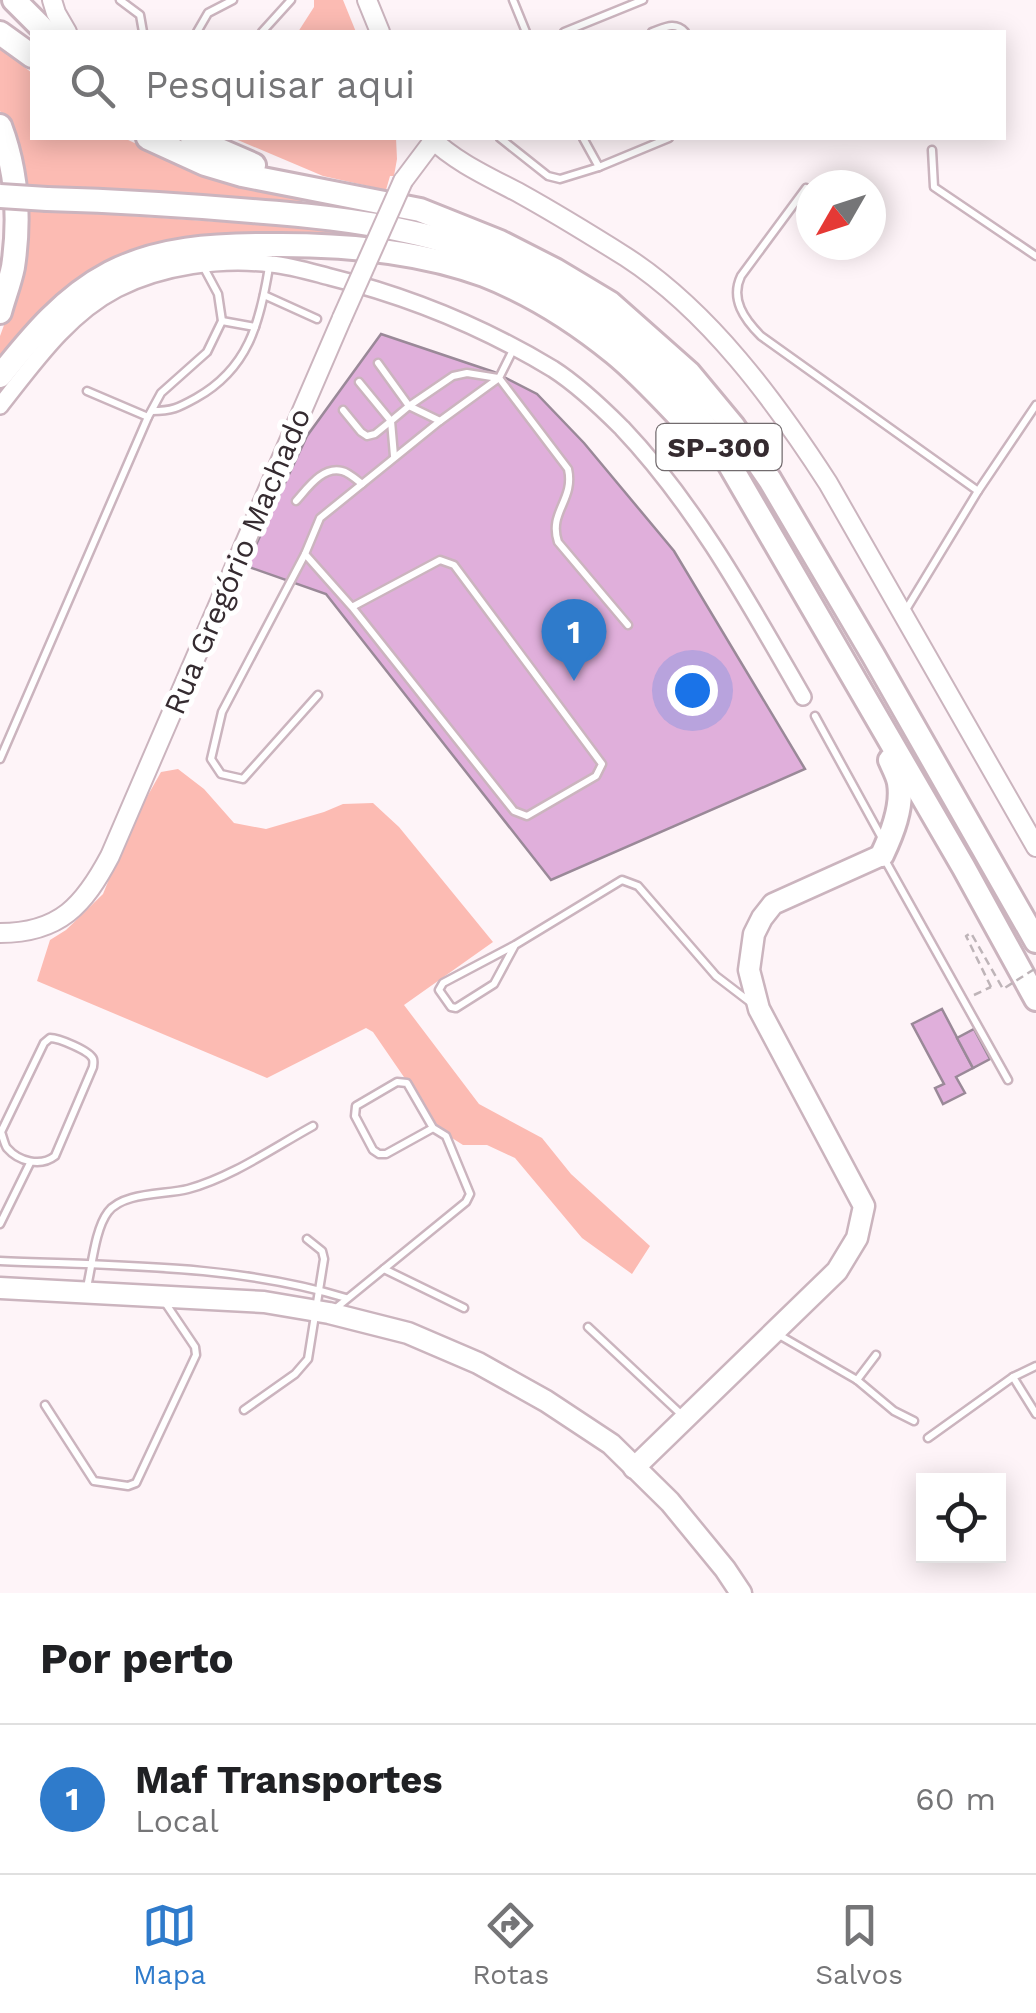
<!DOCTYPE html>
<html lang="pt">
<head>
<meta charset="utf-8">
<style>
  body { margin:0; font-family:"Work Sans",sans-serif; background:#f2f2f2; color:#202124 }
  .controls { position:absolute; right:30px; bottom:30px; display:grid; overflow:hidden; border-radius:0px; box-shadow:0 5px 25px #0003 }
  .controls button { width:90px; height:90px; display:grid; place-items:center; padding:0; border:0; border-bottom:2px solid #e0e0e0; background:#fff; color:#202124; font:50px sans-serif }
  .compass { position:absolute; left:796px; top:170px; width:90px; height:90px; border-radius:50%; background:#fff; box-shadow:0 5px 25px #0003; rotate:231deg }
  .you { position:absolute; left:692px; top:690px; width:35px; height:35px; margin:-25px; border:8px solid #fff; border-radius:50%; background:#1a73e8; box-shadow:0 0 0 15px #1a73e833 }
  .badge { display:grid; place-items:center; width:65px; height:65px; border-radius:50%; background:#2f7bcb; color:#fff; font-size:32px; font-weight:700 }
  .pin { position:absolute; translate:-50% -82px; filter:drop-shadow(0 2px 5px #0008) }
  .pin::after { content:''; position:absolute; top:52px; width:35px; height:30px; background:inherit; clip-path:polygon(0 0,100% 0,50% 100%) }
  .list { margin:0; padding:0; list-style:none }
  h2 { display:flex; justify-content:space-between; align-items:center; height:130px; margin:0; padding:0 40px; font-size:42px }
  h2 small { font-size:32px; font-weight:400; color:#757577 }
  .list li { display:grid; grid-template-columns:65px 1fr auto; gap:30px; align-items:center; box-sizing:border-box; height:150px; padding:0 40px; border-top:2px solid #e0e0e0 }
  .list b { display:block; font-size:38px; white-space:nowrap }
  .list p { margin:0; font-size:32px; white-space:nowrap; color:#757577 }
  .list em { font-size:32px; font-style:normal; color:#757577 }
  .icon { flex:none; width:55px; height:55px; fill:none; stroke:currentColor; stroke-width:2; stroke-linecap:round; stroke-linejoin:round }
  .map { position:relative; flex:none; width:1036px; height:1593px; overflow:hidden }
  .search { position:absolute; background:#fff; box-shadow:0 5px 25px #0003; left:30px; right:30px; top:30px; height:110px; display:flex; align-items:center; gap:25px; box-sizing:border-box; padding:0 35px; border-radius:0px; color:#757577; font-size:38px }
  .sheet { height:280px; background:#fff }
  nav { display:flex; justify-content:space-around; align-items:center; box-sizing:border-box; height:140px; border-top:2px solid #e0e0e0; background:#fff; font-size:28px; color:#757577 }
  nav a { display:grid; justify-items:center; gap:5px }
  nav .on { color:#2f7bcb }
  .map>svg:first-child { display:block }
  .green { fill:#fcbbb3 }
  .building { fill:#e0afdb; stroke:#9a8998; stroke-width:2.5 }
  .lines { fill:none; stroke-linecap:round; stroke-linejoin:round }
  .service-casing { stroke:#cbb4be; stroke-width:11 }
  .tertiary-casing { stroke:#cbb4be; stroke-width:20 }
  .secondary-casing { stroke:#cbb4be; stroke-width:22 }
  .primary-casing { stroke:#cbb4be; stroke-width:25 }
  .motorway-casing { stroke:#cbb4be; stroke-width:28 }
  .path { stroke:#beb4b8; stroke-width:2.5; stroke-dasharray:8 5; stroke-linecap:butt }
  .service { stroke:#fff; stroke-width:6 }
  .tertiary { stroke:#fff; stroke-width:15 }
  .secondary { stroke:#fff; stroke-width:18 }
  .primary { stroke:#fff; stroke-width:20 }
  .motorway { stroke:#fff; stroke-width:22 }
  .secondary-bridge-casing { stroke:#cbb4be; stroke-width:22; stroke-linecap:butt }
  .motorway-bridge-casing { stroke:#cbb4be; stroke-width:28; stroke-linecap:butt }
  .path-bridge { stroke:#beb4b8; stroke-width:2.5; stroke-dasharray:8 5; stroke-linecap:butt }
  .secondary-bridge { stroke:#fff; stroke-width:18 }
  .motorway-bridge { stroke:#fff; stroke-width:22 }
  .labels { text-anchor:middle; dominant-baseline:central; stroke-width:10; stroke-linejoin:round; paint-order:stroke }
  .shield { fill:#fff; stroke:#726b6e; stroke-width:2.5 }
  .shield-label { font-size:28px; font-weight:bold; fill:#352b30 }
  .street-label { font-size:30px; fill:#352b30; stroke:#fff }
</style>
</head>
<body>
<div class="map">
<svg width="1036" height="1593" viewBox="0 0 1036 1593">
  <rect width="100%" height="100%" fill="#fef4f8"/>
  <g class="green">
    <polygon points="314,0 343,0 356,32 298,32 314,7"/>
    <polygon points="0,48 32,73 32,138 124,138 145,148 302,197 302,203 21,185 8,128 0,111"/>
    <polygon points="233,138 396,138 397,159 394,176 390,176 386,190 323,176"/>
    <polygon points="26,209 311,228 367,237 364,244 220,239 0,362 0,336 14,298"/>
    <polygon points="178,769 204,789 234,823 266,829 324,812 343,804 373,803 399,827 493,942 404,1005 479,1104 542,1138 571,1174 650,1246 632,1274 582,1238 515,1158 487,1145 463,1145 441,1131 373,1032 366,1028 267,1078 37,981 50,940 66,930 103,894 130,827 161,772"/>
  </g>
  <g class="building">
    <polygon points="381,334 494,372 537,394 584,443 674,551 805,769 551,880 326,594 246,566 307,436"/>
    <polygon points="942,1009 973,1068 956,1077 965,1093 943,1104 935,1088 944,1084 912,1024"/>
    <polygon points="974,1029 990,1059 973,1068 957,1038"/>
  </g>
  <g class="lines">
    <g class="service-casing">
      <g id="service">
        <polyline points="120,0 140,15 143,32"/>
        <polyline points="513,0 526,32"/>
        <polyline points="197,32 208,13 233,0"/>
        <polyline points="262,32 291,0"/>
        <polyline points="564,32 643,0"/>
        <path d="M652,32c12,-4 23,-11 33,0"/>
        <polyline points="500,138 548,176 560,179 599,167"/>
        <polyline points="583,138 599,167 669,138"/>
        <polyline points="932,150 934,187 1036,256"/>
        <path d="M806,188l-65,88c-11,23 3,43 20,60l217,155"/>
        <polyline points="264,295 317,319"/>
        <polyline points="222,321 255,327"/>
        <path d="M513,350l-14,28 69,91c7,31 -20,43 -10,73l70,83"/>
        <polyline points="378,363 409,406 453,376 467,373 498,378"/>
        <polyline points="87,391 148,417"/>
        <polyline points="343,410 361,432 367,436 375,434 391,421 359,382"/>
        <path d="M152,411c20,0 26,-3 44,-13 52,-29 64,-75 73,-131"/>
        <polyline points="394,456 391,421 409,406 440,421"/>
        <path d="M296,501c11,-12 26,-35 46,-30 6,1 15,9 20,13"/>
        <polyline points="305,554 222,712 211,759 221,774 243,779 318,695"/>
        <polyline points="352,607 440,560 454,565 602,764 596,776 527,816 514,811 352,607 305,554 320,518 440,421 499,378"/>
        <polyline points="904,613 978,491 1036,405"/>
        <polyline points="815,716 883,840"/>
        <polyline points="0,759 148,417 161,393 207,352 222,321 218,294 203,266"/>
        <polyline points="885,860 1008,1080"/>
        <polyline points="515,945 494,984 456,1008 451,1007 439,990 443,983 515,945 622,880 638,886 716,976 750,1002"/>
        <path d="M50,1038c9,0 40,13 43,21 1,3 0,6 0,8l-38,89c-14,11 -36,6 -48,-8 -2,-2 -5,-14 -6,-16l43,-89z"/>
        <polyline points="0,1224 30,1163"/>
        <path d="M0,1261c115,5 235,3 346,37"/>
        <polyline points="384,1269 464,1308"/>
        <path d="M87,1287c5,-21 8,-58 21,-75 15,-20 56,-17 80,-23 44,-12 85,-41 125,-63"/>
        <polyline points="336,1308 466,1202 470,1194 446,1136 433,1128 407,1083 397,1082 356,1106 355,1116 373,1150 379,1154 386,1154 433,1128"/>
        <polyline points="588,1327 684,1417"/>
        <polyline points="779,1335 857,1380 894,1411 914,1421"/>
        <polyline points="1013,1377 1036,1414"/>
        <polyline points="857,1380 876,1355"/>
        <polyline points="45,1405 94,1481 128,1486 136,1483 196,1355 195,1347 164,1301"/>
        <polyline points="244,1410 295,1374 308,1359 324,1259 322,1251 307,1239"/>
        <polyline points="928,1438 1013,1377 1036,1366"/>
      </g>
    </g>
    <g class="tertiary-casing">
      <path id="tertiary" d="M0,406c34,-43 67,-91 117,-117 45,-23 104,-31 154,-25 21,2 40,8 59,13 77,19 155,51 223,92 25,16 48,38 69,59 74,78 127,175 181,269"/>
    </g>
    <g class="secondary-casing">
      <g id="secondary">
        <polyline points="52,0 56,13 67,32"/>
        <polyline points="367,0 380,32"/>
        <path d="M431,138c24,24 60,40 90,56 36,20 70,41 105,63 83,54 149,144 202,226l208,364"/>
        <polyline points="403,181 433,141"/>
        <path d="M0,933c60,0 84,-28 110,-77l232,-538"/>
      </g>
    </g>
    <g class="primary-casing">
      <g id="primary">
        <polyline points="0,1288 264,1302 329,1313 408,1333 478,1363 546,1401 611,1444 670,1502 725,1569 741,1593"/>
        <polyline points="634,1468 837,1271 857,1238 864,1206 759,1009 749,970 754,934 762,918 773,904 882,855"/>
      </g>
    </g>
    <g class="motorway-casing">
      <g id="motorway">
        <polyline points="14,0 46,32"/>
        <polyline points="0,33 32,56"/>
        <path d="M0,126c17,45 20,94 13,141 -3,15 -9,30 -13,45"/>
        <polyline points="148,138 205,164 242,175 420,210 500,242 555,270 610,303 689,373 733,426 770,480 873,655 1036,941"/>
        <polyline points="192,138 254,165"/>
        <path d="M47,199c68,2 136,6 205,12 53,4 106,9 158,21 77,16 169,65 227,118 29,26 52,56 76,86l251,432 72,131"/>
        <path d="M0,376c32,-40 64,-79 110,-103 48,-25 104,-28 156,-28 71,-1 151,5 218,30 46,18 92,47 130,78 27,22 51,49 76,75"/>
        <path d="M882,855c10,-21 21,-48 17,-72 -1,-7 -6,-16 -9,-23"/>
      </g>
    </g>
    <polyline class="path" points="974,995 991,987"/>
    <use href="#service" class="service"/>
    <use href="#tertiary" class="tertiary"/>
    <use href="#secondary" class="secondary"/>
    <use href="#primary" class="primary"/>
    <use href="#motorway" class="motorway"/>
    <g class="secondary-bridge-casing">
      <polyline id="secondary-bridge" points="342,318 403,181"/>
    </g>
    <g class="motorway-bridge-casing">
      <polyline id="motorway-bridge" points="0,196 47,199"/>
    </g>
    <polyline class="path-bridge" points="991,987 966,936 971,933 1003,989 1036,968"/>
    <use href="#secondary-bridge" class="secondary-bridge"/>
    <use href="#motorway-bridge" class="motorway-bridge"/>
  </g>
  <g class="labels">
    <rect class="shield" x="656.5" y="424" width="125" height="46" rx="8"/>
    <g class="shield-label">
      <text x="719" y="447">SP-300</text>
    </g>
    <g class="street-label">
      <text transform="translate(237 561) rotate(-67)">Rua Gregório Machado</text>
    </g>
  </g>
</svg>
<div class="controls">
<button><svg class="icon" aria-label="locate" viewBox="0 0 24 24"><circle cx="12" cy="12" r="6"/><path d="M12 2v4M12 18v4M2 12h4M18 12h4"/></svg></button>
</div>
<svg class="compass" viewBox="-18 -18 36 36"><path d="M0-13l5 13h-10z" fill="#e53935"/><path d="M0 13l5-13h-10z" fill="#757577"/></svg>
<div class="you"></div>
<div class="pin badge" style="left:574px;top:681px">1</div>
<div class="search"><svg class="icon" aria-label="search" viewBox="0 0 24 24"><circle cx="10" cy="10" r="6"/><path d="M15 15l6 6"/></svg>Pesquisar aqui</div>
</div>
<section class="sheet">
<h2>Por perto<small></small></h2>
<ul class="list">
<li><span class="badge">1</span><div><b>Maf Transportes</b><p>Local</p></div><em>60 m</em></li>
</ul>
</section>
<nav>
<a class="on"><svg class="icon" aria-label="map" viewBox="0 0 24 24"><path d="M3 6l6-2 6 2 6-2v14l-6 2-6-2-6 2zM9 4v14M15 6v14"/></svg>Mapa</a>
<a><svg class="icon" aria-label="directions" viewBox="0 0 24 24"><path d="M12 3l9 9-9 9-9-9zM9 14v-3h6M13 9l2 2-2 2"/></svg>Rotas</a>
<a><svg class="icon" aria-label="saved" viewBox="0 0 24 24"><path d="M7 4h10v16l-5-4-5 4z"/></svg>Salvos</a>
</nav>
</body>
</html>
